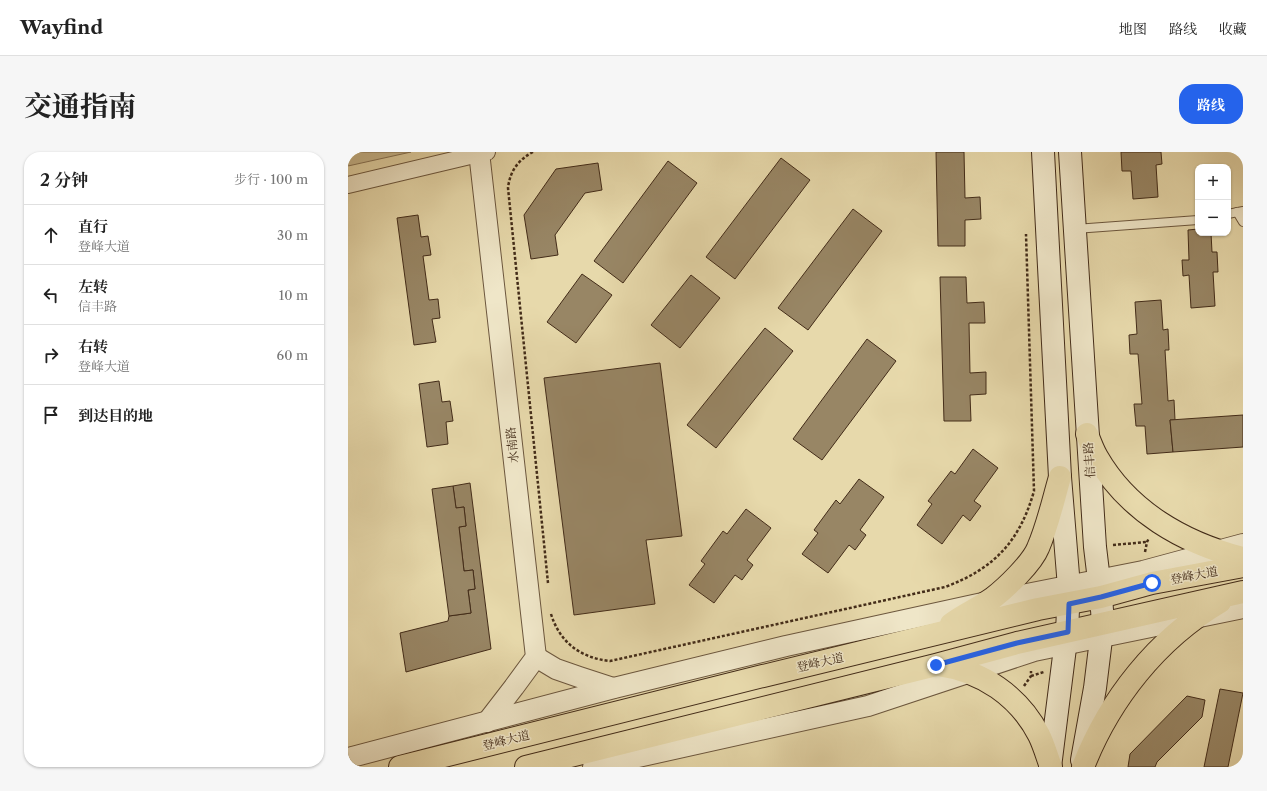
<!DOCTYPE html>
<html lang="zh">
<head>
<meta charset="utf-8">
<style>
  body { margin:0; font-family:"Libre Caslon Text","Noto Serif SC",serif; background:#f6f6f6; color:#222 }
  .controls { position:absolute; right:12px; top:12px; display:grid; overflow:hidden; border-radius:8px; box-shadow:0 1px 3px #0004 }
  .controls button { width:36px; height:36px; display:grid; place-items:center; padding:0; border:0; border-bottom:1px solid #e0e0e0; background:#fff; color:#222; font:20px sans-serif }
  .stop { position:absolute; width:12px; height:12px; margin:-9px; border:3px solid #2563eb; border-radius:50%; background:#fff }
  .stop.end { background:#2563eb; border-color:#fff; box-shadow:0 1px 4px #0008 }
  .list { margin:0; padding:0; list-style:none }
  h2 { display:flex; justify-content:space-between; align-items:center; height:52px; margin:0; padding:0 16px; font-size:17px }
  h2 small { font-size:13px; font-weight:400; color:#767676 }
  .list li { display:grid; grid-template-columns:26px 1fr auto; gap:12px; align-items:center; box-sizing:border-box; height:60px; padding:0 16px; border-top:1px solid #e0e0e0 }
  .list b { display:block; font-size:15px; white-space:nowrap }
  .list p { margin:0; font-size:13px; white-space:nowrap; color:#767676 }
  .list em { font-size:13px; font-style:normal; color:#767676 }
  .icon { flex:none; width:22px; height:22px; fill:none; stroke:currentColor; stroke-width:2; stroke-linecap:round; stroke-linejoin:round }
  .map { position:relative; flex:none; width:895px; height:615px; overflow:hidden; border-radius:16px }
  header { display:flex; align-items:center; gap:24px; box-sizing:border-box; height:56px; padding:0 20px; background:#fff; border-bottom:1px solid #e0e0e0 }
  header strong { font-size:19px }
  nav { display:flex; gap:22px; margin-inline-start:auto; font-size:14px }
  .intro { display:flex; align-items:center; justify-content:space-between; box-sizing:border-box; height:96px; padding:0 24px }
  h1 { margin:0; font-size:28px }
  .button { padding:10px 18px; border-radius:16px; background:#2563eb; color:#fff; font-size:14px; font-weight:700 }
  main { display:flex; gap:24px; padding:0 24px }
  aside { flex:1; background:#fff; border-radius:16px; box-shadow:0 1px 3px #0004 }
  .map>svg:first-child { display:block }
  .green { fill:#cbbc92; stroke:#877456 }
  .building { fill:#988665; stroke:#432c19 }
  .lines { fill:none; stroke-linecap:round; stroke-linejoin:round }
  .service-casing { stroke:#6c573e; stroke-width:10 }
  .minor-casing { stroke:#6c573e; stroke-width:18 }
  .tertiary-casing { stroke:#6c573e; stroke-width:22 }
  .secondary-casing { stroke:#432c19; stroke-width:24 }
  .primary-casing { stroke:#432c19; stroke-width:24 }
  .path { stroke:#432c19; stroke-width:2.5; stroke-dasharray:3 2; stroke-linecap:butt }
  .service { stroke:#efe6c8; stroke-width:8 }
  .minor { stroke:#efe6c8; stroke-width:16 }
  .tertiary { stroke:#efe6c8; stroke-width:20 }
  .secondary { stroke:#efe6c8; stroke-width:22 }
  .primary { stroke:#e7d9ab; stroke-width:22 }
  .route { stroke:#2563eb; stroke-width:5 }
  .labels { text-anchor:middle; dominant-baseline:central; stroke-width:3; stroke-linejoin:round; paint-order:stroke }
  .street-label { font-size:12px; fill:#432c19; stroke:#efe6c8 }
</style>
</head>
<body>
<header>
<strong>Wayfind</strong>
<nav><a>地图</a><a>路线</a><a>收藏</a></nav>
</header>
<div class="intro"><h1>交通指南</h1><a class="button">路线</a></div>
<main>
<aside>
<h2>2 分钟<small>步行 · 100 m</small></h2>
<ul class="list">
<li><svg class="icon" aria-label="ahead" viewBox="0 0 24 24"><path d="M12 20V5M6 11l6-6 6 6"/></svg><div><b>直行</b><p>登峰大道</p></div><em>30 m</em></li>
<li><svg class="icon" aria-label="left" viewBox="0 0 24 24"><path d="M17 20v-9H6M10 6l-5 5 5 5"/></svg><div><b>左转</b><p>信丰路</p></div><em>10 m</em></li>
<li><svg class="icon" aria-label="right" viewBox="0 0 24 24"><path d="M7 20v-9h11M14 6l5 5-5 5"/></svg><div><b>右转</b><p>登峰大道</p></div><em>60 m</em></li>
<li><svg class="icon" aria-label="arrive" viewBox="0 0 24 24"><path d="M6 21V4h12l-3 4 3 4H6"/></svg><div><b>到达目的地</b></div></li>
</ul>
</aside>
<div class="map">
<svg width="895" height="615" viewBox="0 0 895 615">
  <rect width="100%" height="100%" fill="#e7d9ab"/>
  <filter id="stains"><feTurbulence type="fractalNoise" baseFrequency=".005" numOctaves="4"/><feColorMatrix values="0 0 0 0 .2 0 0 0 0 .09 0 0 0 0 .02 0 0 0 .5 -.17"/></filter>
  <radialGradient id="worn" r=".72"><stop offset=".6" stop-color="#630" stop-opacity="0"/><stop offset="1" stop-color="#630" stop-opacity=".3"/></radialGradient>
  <polygon class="green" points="0,0 63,0 0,14"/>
  <g class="building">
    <polygon points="588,0 616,0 617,46 632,45 633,67 617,68 617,94 590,94"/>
    <polygon points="773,0 813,0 814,12 808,13 810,45 785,47 783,19 774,19"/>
    <polygon points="433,6 462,28 387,127 358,105"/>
    <polygon points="320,9 349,31 275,131 246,109"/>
    <polygon points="250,11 254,38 237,41 207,83 210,103 183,107 176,63 208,17"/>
    <polygon points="505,57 534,79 460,178 430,156"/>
    <polygon points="70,63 73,85 80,84 83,103 75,104 81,148 90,147 92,166 84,167 88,190 66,193 49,66"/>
    <polygon points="850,77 850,81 863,81 864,100 869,100 870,120 865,120 867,154 843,156 841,123 835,124 834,108 841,108 840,78"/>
    <polygon points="234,122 264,143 228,191 199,170"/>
    <polygon points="343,123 372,146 332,196 303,173"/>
    <polygon points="592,125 618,125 619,151 636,150 637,171 621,171 622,221 638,220 638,242 622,243 623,269 596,269"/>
    <polygon points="813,148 815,178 820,177 821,198 817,198 820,249 826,248 827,268 822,268 825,300 799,302 797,274 788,274 786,252 794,252 790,202 782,202 781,183 789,182 787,150"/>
    <polygon points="417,176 445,199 368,296 339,273"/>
    <polygon points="519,187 548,209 474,308 445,287"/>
    <polygon points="312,211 334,384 298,388 307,452 226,463 196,226"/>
    <polygon points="91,229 94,250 102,249 105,269 98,270 100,292 79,295 71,232"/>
    <polygon points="895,263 895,295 825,300 822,268"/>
    <polygon points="625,297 650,316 626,349 633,354 622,369 615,363 594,392 569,373 584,352 580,349 603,319 607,322"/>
    <polygon points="511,327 536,345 512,378 518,383 507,398 501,393 480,421 454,402 470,381 466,378 488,348 492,352"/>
    <polygon points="122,331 143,497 58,520 52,481 100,469 101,464 123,461 120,438 127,437 125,418 116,419 111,375 118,374 116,355 108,356 105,334"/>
    <polygon points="105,334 108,356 116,355 118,374 111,375 116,419 125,418 127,437 120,438 123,461 101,464 84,337"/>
    <polygon points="398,357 423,376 399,408 405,413 394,428 387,423 366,451 341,433 357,412 353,409 375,379 379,382"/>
    <polygon points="872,537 895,541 880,615 856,615"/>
    <polygon points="839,544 857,548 854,565 809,610 807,615 780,615 782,602"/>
  </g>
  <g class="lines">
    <g class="service-casing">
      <g id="service">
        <polyline points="889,60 895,70"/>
        <polyline points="880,62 895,59"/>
        <polyline points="727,77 850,68"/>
      </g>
    </g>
    <g class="minor-casing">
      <polyline id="minor" points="0,33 139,0"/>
    </g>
    <g class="tertiary-casing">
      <g id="tertiary">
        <polyline points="131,0 188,505 166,535 139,570"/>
        <polyline points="188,505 208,517 231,525 265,536"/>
        <polyline points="0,606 266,536 438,494 639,450 795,419 895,392"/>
        <polyline points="245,615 520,554 686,499 895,456"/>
      </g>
    </g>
    <g class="secondary-casing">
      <g id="secondary">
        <polyline points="695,0 712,325 721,435 719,480 702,615"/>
        <polyline points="722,0 747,395 753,445 755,471 747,536 734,608"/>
      </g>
    </g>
    <g class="primary-casing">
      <g id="primary">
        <path d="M739,282c3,8 6,16 10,23 31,54 86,86 146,101"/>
        <path d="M603,472c13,-10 28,-16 42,-26 13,-10 39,-35 45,-50 10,-23 15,-47 22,-71"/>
        <path d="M591,513c43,6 80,31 100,70 5,10 8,21 12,32"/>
        <polyline points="52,615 415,524 690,457 753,445 804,431 895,414"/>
        <polyline points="178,615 588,513 669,491 895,440"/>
        <path d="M735,615c26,-67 74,-128 137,-165"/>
      </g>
    </g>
    <g class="path">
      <path d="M185,0c-15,8 -23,19 -25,36l40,395"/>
      <polyline points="765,393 799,390"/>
      <polyline points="797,400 799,390 801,386"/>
      <path d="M203,462c9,29 30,44 59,47l335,-74c49,-18 75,-46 89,-96l-8,-257"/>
      <polyline points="683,524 696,520"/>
      <polyline points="676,534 683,524 683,519"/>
    </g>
    <use href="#service" class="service"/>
    <use href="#minor" class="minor"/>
    <use href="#tertiary" class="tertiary"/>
    <use href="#secondary" class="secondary"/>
    <use href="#primary" class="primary"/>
  </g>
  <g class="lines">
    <polyline class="route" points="588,513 669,491 720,480 721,452 753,445 804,431"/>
  </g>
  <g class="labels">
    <g class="street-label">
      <text transform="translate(164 293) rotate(-96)">水南路</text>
      <text transform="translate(741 308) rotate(-94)">信丰路</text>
      <text transform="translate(846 423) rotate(-11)">登峰大道</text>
      <text transform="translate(472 510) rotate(-13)">登峰大道</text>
      <text transform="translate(158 588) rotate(-14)">登峰大道</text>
    </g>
  </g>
  <rect width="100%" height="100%" filter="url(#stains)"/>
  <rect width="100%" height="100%" fill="url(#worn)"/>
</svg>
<div class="controls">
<button>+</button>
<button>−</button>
</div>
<div class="stop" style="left:804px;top:431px"></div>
<div class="stop end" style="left:588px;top:513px"></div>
</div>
</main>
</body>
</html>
